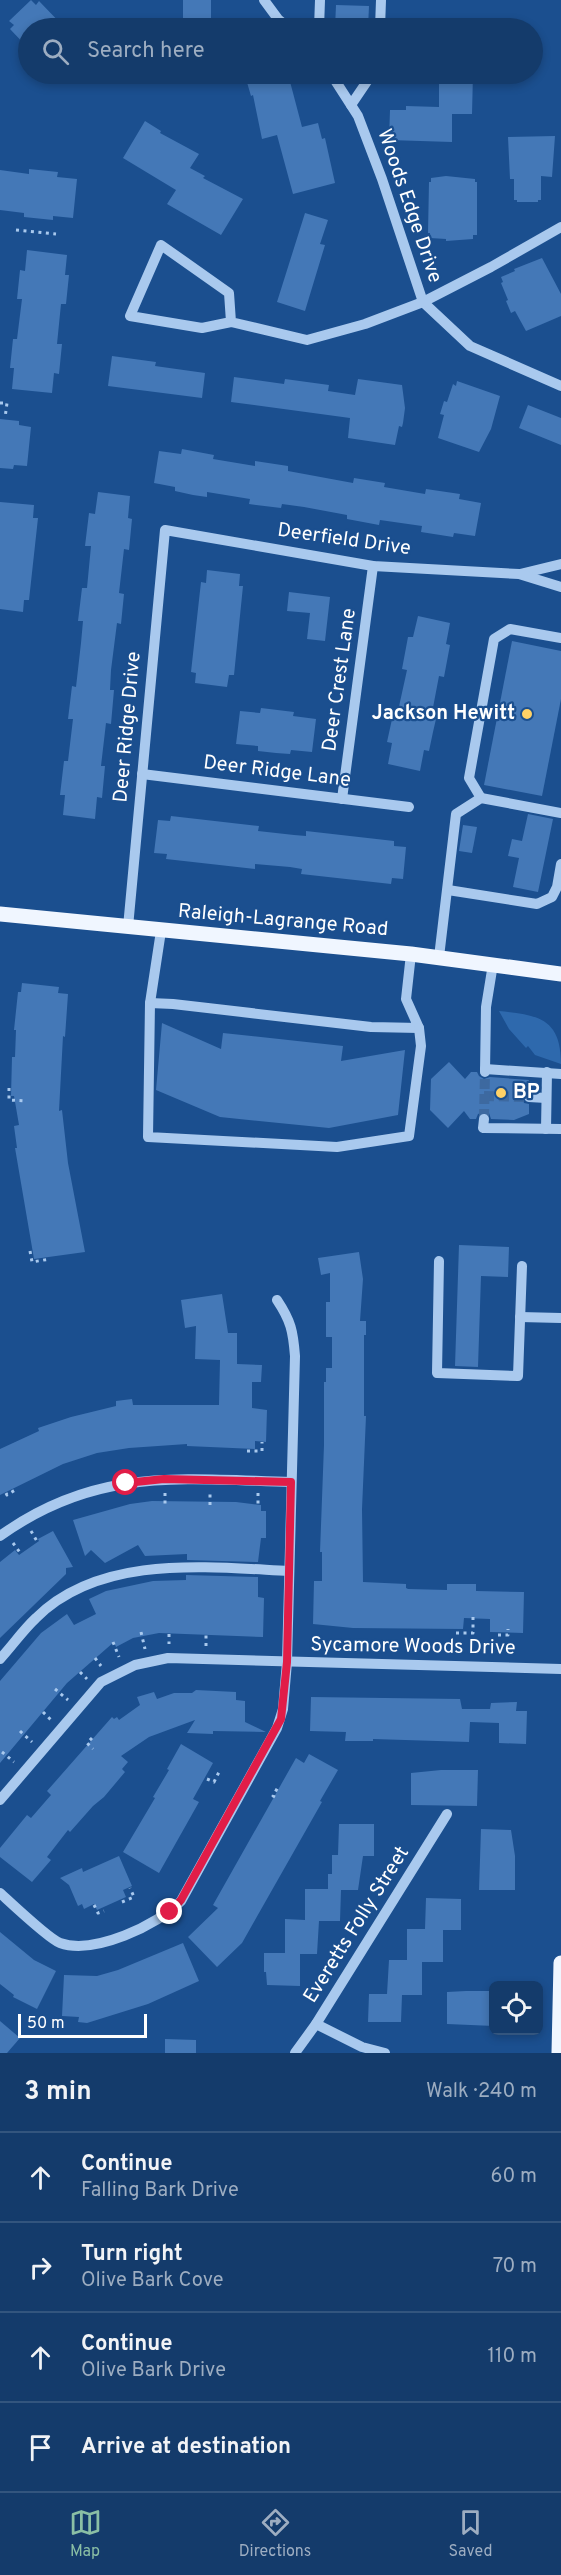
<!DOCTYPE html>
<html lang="en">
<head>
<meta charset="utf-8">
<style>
  body { margin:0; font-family:Overpass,sans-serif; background:#214673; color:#f1f3f6 }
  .controls { position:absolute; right:18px; bottom:18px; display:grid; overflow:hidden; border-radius:9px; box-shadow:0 3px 9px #0003 }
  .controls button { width:54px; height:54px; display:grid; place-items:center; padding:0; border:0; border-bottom:2px solid #33557e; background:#143b6b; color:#f1f3f6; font:30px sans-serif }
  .scale { position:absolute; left:18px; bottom:15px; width:129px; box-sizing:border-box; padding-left:6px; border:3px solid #fff; border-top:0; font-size:16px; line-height:21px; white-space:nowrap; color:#fff; -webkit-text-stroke:4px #1b4f8f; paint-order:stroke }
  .stop { position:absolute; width:18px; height:18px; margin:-14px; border:4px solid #e11d48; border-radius:50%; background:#fff }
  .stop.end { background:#e11d48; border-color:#fff; box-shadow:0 2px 6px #0008 }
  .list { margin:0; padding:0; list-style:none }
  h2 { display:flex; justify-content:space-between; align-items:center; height:78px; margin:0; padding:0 24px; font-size:26px }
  h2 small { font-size:20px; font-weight:400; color:#9dadc1 }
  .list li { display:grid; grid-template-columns:39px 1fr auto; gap:18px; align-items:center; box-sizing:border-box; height:90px; padding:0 24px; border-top:2px solid #33557e }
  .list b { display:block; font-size:22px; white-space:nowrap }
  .list p { margin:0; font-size:20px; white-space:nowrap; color:#9dadc1 }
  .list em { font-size:20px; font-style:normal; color:#9dadc1 }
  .icon { flex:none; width:33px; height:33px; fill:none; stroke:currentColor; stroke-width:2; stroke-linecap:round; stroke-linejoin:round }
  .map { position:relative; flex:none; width:561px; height:2053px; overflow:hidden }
  .search { position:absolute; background:#143b6b; box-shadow:0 3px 9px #0003; left:18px; right:18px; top:18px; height:66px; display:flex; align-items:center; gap:15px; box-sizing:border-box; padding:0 21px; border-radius:33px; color:#9dadc1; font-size:22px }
  .sheet { height:438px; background:#143b6b }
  nav { display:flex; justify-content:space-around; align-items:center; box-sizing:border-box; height:84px; border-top:2px solid #33557e; background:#143b6b; font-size:16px; color:#9dadc1 }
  nav a { display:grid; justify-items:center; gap:3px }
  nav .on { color:#8abfa5 }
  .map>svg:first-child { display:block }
  .green { fill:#2e69ad }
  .building { fill:#4478b7 }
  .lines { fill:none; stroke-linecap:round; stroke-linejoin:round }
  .minor-tunnel { stroke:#3d69a0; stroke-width:10; stroke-dasharray:10 5; stroke-linecap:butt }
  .path { stroke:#a9c9ee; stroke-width:3; stroke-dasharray:3 4.5; stroke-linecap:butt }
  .minor { stroke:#a9c9ee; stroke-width:10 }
  .major { stroke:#f0f6ff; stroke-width:15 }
  .route { stroke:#e11d48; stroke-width:8 }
  .poi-dot { fill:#ffd166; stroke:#1b4f8f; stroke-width:2 }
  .labels { text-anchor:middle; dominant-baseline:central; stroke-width:4.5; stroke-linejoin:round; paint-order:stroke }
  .street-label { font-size:20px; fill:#fff; stroke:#1b4f8f }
  .poi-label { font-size:20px; font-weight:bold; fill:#fff; stroke:#1b4f8f; text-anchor:end }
</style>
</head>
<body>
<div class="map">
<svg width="561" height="2053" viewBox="0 0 561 2053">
  <rect width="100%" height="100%" fill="#1b4f8f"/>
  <path class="green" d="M499,1011c39,4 62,7 62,53l-26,-9 -7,-9 -2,2 -17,-19z"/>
  <g class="building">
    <polygon points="31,0 36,5 39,1 65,28 28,28 28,48 10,29 14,25 9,21"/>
    <polygon points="183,0 211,0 211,23 199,23 199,28 183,28"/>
    <polygon points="336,5 369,6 368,28 335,28"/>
    <polygon points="266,74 288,74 302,127 318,123 322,139 325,138 335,183 293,194 277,135 262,139 253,95 251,96 246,79"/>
    <polygon points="439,74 473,74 472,114 452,114 452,142 389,140 390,110 406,110 406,106 439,107"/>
    <polygon points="145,121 161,131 160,133 199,154 190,168 205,176 203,178 243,199 221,235 167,204 176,190 123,158"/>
    <polygon points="555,136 552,177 541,176 541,200 538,200 538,202 517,202 517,200 514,200 514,179 510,179 508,137"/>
    <polygon points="29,169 58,172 57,177 77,179 73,218 53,216 53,220 24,217 24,213 0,210 0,170 29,174"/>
    <polygon points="446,176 475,179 475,182 477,182 477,235 473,235 473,239 446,241 446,239 430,238 430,233 428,233 429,182 431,182 431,178"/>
    <polygon points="305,213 328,220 320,244 325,245 305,311 277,302"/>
    <polygon points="27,250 67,255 65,275 69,275 66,304 61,304 57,344 62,344 59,374 54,373 52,393 12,389 14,368 10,368 13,339 17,339 22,299 17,299 20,270 25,271"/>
    <polygon points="542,258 561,294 561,316 526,331 515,311 511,313 506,301 508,300 501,283 503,282 501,277 515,271 514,269"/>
    <polygon points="112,356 156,362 155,366 205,373 202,398 108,386"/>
    <polygon points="234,377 284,384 285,379 329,385 328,391 355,395 358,379 402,385 405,408 403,423 402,427 399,426 395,445 348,438 350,418 231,402"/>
    <polygon points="457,381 500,396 491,429 479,452 438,438 444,415 440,414 444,401 447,402 453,384 456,386"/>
    <polygon points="528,405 561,418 561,445 519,428"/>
    <polygon points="0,419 19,421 19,425 31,427 27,466 14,465 13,469 0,468"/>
    <polygon points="182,449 214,455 213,459 255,466 255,461 288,466 288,471 353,483 354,478 385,483 384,487 425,494 426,489 460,494 459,499 481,503 475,536 454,533 453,537 421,532 422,526 380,520 379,525 347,519 347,515 304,507 282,504 281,508 249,504 250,499 207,492 207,497 193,495 175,491 175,487 154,483 159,451 181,454"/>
    <polygon points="98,492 130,496 128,518 132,519 129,550 124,549 119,593 124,594 121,624 117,623 111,670 110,690 114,690 111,724 106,723 101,766 105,766 102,798 97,797 95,819 63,815 65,795 60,795 64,761 68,761 73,719 68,719 72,686 76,687 81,643 83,621 78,621 82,588 87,588 91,546 85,546 89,513 95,514"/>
    <polygon points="0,502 34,505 33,518 38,518 29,600 24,600 23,612 0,609"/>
    <polygon points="207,570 240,574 239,586 243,586 234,675 229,675 227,687 195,683 196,673 191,672 201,582 206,583"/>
    <polygon points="289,592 330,597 325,641 307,639 310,613 287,611"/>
    <polygon points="418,616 450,623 446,644 450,645 444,677 439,676 431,718 436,719 433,732 429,751 424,750 420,771 388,764 392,743 387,742 394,710 398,711 407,670 402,669 408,637 413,637"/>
    <polygon points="512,641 561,651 561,699 542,796 484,785"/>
    <polygon points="261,708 294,712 293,716 316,719 312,752 291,750 290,754 276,753 258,751 258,746 236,744 240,711 260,713"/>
    <polygon points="528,814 553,819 538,892 513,887 519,858 508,856 512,839 522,841"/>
    <polygon points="171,816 259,826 258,831 294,835 306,836 306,831 394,841 394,846 406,847 403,879 392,878 391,884 301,874 302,869 290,867 255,864 255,869 166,859 167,854 154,853 158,820 170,821"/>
    <polygon points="463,825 477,827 472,853 459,851"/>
    <polygon points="22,983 59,987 58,993 68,994 65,1037 63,1036 59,1111 62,1110 68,1163 85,1252 34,1259 15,1148 17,1148 14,1126 19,1125 14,1096 11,1096 12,1057 15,1057 16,1030 14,1030 18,992 21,992"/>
    <polygon points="162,1023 221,1049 223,1033 343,1046 341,1061 405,1050 398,1115 329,1128 220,1117 156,1090"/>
    <polygon points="449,1062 465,1079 471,1072 477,1072 479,1076 484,1079 490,1077 529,1080 529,1090 523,1092 522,1097 524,1103 529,1104 529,1114 514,1120 491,1119 489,1113 484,1112 478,1114 476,1119 470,1119 464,1111 448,1128 430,1110 431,1079"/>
    <polygon points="459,1245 509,1247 508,1277 481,1276 478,1367 455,1366"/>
    <polygon points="359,1252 363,1279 360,1321 366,1321 366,1335 364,1335 364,1416 366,1416 362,1509 363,1582 406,1584 406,1588 408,1589 447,1590 447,1584 476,1584 476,1591 524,1592 523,1633 490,1632 490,1619 464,1618 463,1629 353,1628 313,1624 314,1581 322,1581 322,1552 320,1552 324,1445 324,1382 326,1382 326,1368 332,1368 332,1337 326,1337 326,1302 330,1302 330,1273 321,1275 318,1258"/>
    <polygon points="222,1294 228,1333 237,1333 237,1364 262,1365 261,1382 252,1382 252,1408 267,1410 266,1442 255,1441 255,1449 187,1446 187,1444 129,1448 97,1453 63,1464 0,1495 0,1449 39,1431 38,1428 71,1417 116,1406 116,1401 132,1399 133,1405 219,1405 220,1360 195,1359 196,1326 185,1328 181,1300"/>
    <polygon points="152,1501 236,1502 261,1505 261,1511 266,1511 266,1538 261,1538 258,1562 187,1560 187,1554 145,1556 138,1545 105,1563 91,1550 85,1556 73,1520 130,1504"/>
    <polygon points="53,1531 73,1567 66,1568 66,1574 0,1638 0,1562 15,1550 19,1555 39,1541 38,1539"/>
    <polygon points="186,1575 258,1577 258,1597 264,1598 263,1637 159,1633 133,1638 116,1647 114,1642 67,1683 0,1763 0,1681 41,1633 67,1614 74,1625 96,1614 89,1599 106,1591 153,1581 186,1580"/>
    <polygon points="196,1690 236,1692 236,1700 245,1701 245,1722 266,1732 213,1731 213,1734 187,1733 195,1720 149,1737 121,1756 128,1762 122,1769 125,1772 104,1797 93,1806 70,1832 68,1830 47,1857 51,1860 32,1882 0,1857 0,1848 27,1815 31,1818 51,1795 47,1791 112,1717 114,1719 117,1717 119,1720 140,1705 137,1697 154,1692 157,1699 174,1693 192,1693"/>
    <polygon points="311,1697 460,1699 462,1709 490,1709 491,1703 517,1702 516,1711 527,1711 526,1744 499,1743 499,1723 470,1722 469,1742 373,1739 373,1741 345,1741 346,1732 310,1731"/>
    <polygon points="181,1744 213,1763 193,1799 199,1802 159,1873 123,1852 155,1798 153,1797 169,1770 167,1769"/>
    <polygon points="309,1754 338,1770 320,1801 322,1802 242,1943 217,1967 188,1937 218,1908 213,1905 296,1758 304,1763"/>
    <polygon points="441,1770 478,1770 477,1806 411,1805 411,1773"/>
    <polygon points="339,1824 374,1824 374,1856 363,1856 358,1890 341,1890 340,1921 319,1921 317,1954 300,1954 300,1986 267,1985 266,1972 264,1972 264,1953 285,1953 285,1919 305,1920 305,1889 328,1889 328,1874 332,1874 332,1855 338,1855"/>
    <polygon points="481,1829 511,1830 515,1856 515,1890 479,1890"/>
    <polygon points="119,1856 132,1886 123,1890 126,1897 97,1910 94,1904 84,1909 82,1904 78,1906 69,1885 60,1878 82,1868 83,1872"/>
    <polygon points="426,1898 461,1899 461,1930 443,1930 443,1962 422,1962 422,1995 402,1995 401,2022 368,2022 369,1994 387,1994 389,1960 407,1960 407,1929 425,1929"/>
    <polygon points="0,1932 34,1960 56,1971 37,2009 13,1997 14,1995 0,1984"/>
    <polygon points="183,1943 199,1981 148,2004 87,2023 78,2022 79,2017 62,2016 64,1975 97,1976 118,1970"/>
    <polygon points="466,1991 494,1991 494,2026 447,2024 447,1992"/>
    <polygon points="0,2021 20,2038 7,2053 0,2053"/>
    <polygon points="165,2039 196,2040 196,2053 165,2053"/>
  </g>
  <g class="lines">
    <g class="minor-tunnel">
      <polyline points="484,1096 529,1097"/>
      <polyline points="484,1119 485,1072"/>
    </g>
    <g class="path">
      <polyline points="16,230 56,234"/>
      <polyline points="0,403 7,403 5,418"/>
      <polyline points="9,1088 9,1100 26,1101"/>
      <polyline points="30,1251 32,1262 50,1259"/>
      <polyline points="247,1451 262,1451 262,1442"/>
      <polyline points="6,1493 7,1495 15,1490"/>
      <polyline points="165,1493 165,1506"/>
      <polyline points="258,1493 258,1504"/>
      <polyline points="210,1505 210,1492"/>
      <polyline points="31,1531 38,1543"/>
      <polyline points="13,1543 21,1554"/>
      <polyline points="141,1632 145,1649"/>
      <polyline points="456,1633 473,1633 473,1617"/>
      <polyline points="169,1634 169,1644"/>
      <polyline points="498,1635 508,1635 508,1629"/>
      <polyline points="113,1642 119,1657"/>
      <polyline points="206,1646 206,1633"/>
      <polyline points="95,1658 101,1666"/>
      <polyline points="80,1672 87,1679"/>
      <polyline points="55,1689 68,1700"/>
      <polyline points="43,1712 51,1720"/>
      <polyline points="20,1731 32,1742"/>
      <polyline points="92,1738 87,1743 93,1749"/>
      <polyline points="2,1752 14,1762"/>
      <polyline points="207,1779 214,1782 219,1772"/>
      <polyline points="275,1797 273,1796 278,1787"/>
      <polyline points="122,1902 134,1897 130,1888"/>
      <polyline points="94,1905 98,1913 104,1911"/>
    </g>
    <g class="minor">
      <polyline points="264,0 278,19 289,28"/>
      <polyline points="319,28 320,0"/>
      <polyline points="380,28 381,0"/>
      <polyline points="331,74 358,116 382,179 423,302 470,346 561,386"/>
      <polyline points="351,105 372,74"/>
      <polyline points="231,322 229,293 161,245 130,316 202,328 231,322 307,340 365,324 423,302 491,267 561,227"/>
      <polyline points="520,574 561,564"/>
      <polyline points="142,774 409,807"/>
      <polyline points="481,798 469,778 494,639 510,629 561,638"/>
      <polyline points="342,799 373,566"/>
      <polyline points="448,890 537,904 552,897 557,887 561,864"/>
      <polyline points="128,927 165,530 373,566 519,574 561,587"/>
      <polyline points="161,931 150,1003 173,1004 371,1027 419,1028 406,999 411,954"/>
      <polyline points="439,957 456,814 481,798 561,813"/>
      <polyline points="150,1003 148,1137 337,1147 409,1136 421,1046 419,1028"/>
      <polyline points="485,1069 561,1074"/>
      <polyline points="485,1072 486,1007 493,964"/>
      <polyline points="529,1097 546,1098"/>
      <polyline points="484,1119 483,1128 561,1129"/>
      <polyline points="546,1129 547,1072"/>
      <polyline points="439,1261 437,1373 518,1376 522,1266"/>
      <polyline points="520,1317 561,1318"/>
      <path d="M0,1536c96,-69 180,-57 291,-54"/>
      <path d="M0,1659c12,-13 23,-29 36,-41 64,-64 171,-51 253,-47"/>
      <polyline points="0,1800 101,1682 135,1665 168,1658 561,1669"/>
      <path d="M0,1893c11,10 49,46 60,50 34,12 98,-18 121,-42l96,-173 6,-19 4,-47 8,-306c-2,-25 -4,-35 -18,-56"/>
      <polyline points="316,2024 362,2047 385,2053"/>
      <polyline points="295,2053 316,2024 447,1814"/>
    </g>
    <g class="major">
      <polyline points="0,914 411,954 561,974"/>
      <polyline points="559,2053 561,1963"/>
    </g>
  </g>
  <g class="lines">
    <polyline class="route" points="126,1483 164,1479 291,1482 287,1662 281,1719 181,1900 170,1912"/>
  </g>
  <g class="poi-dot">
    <circle cx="527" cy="714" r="6"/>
    <circle cx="501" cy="1093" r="6"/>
  </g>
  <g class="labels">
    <g class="street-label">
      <text transform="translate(409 206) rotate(71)">Woods Edge Drive</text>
      <text transform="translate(344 540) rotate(8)">Deerfield Drive</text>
      <text transform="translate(340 680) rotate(-82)">Deer Crest Lane</text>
      <text transform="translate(128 727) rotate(-85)">Deer Ridge Drive</text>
      <text transform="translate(277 772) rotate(7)">Deer Ridge Lane</text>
      <text transform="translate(283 921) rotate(5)">Raleigh-Lagrange Road</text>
      <text transform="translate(413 1647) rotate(1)">Sycamore Woods Drive</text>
      <text transform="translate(357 1925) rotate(-58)">Everetts Folly Street</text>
    </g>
    <g class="poi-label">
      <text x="515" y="714">Jackson Hewitt</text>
      <text x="513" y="1093" text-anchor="start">BP</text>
    </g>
  </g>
</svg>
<div class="controls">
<button><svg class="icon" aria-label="locate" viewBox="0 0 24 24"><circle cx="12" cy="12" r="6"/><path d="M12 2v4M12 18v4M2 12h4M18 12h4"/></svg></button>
</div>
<div class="scale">50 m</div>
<div class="stop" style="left:126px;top:1483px"></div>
<div class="stop end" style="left:170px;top:1912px"></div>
<div class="search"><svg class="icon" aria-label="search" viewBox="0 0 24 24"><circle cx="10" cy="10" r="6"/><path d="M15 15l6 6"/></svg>Search here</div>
</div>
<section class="sheet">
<h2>3 min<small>Walk · 240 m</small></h2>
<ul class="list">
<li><svg class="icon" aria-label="ahead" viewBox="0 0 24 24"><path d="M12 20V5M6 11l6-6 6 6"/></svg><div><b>Continue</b><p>Falling Bark Drive</p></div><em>60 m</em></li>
<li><svg class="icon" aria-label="right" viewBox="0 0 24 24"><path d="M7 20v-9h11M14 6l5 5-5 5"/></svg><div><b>Turn right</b><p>Olive Bark Cove</p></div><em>70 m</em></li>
<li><svg class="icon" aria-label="ahead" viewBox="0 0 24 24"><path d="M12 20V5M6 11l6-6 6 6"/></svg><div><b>Continue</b><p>Olive Bark Drive</p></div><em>110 m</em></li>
<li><svg class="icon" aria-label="arrive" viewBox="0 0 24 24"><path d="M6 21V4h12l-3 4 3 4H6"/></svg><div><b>Arrive at destination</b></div></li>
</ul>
</section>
<nav>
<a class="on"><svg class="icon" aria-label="map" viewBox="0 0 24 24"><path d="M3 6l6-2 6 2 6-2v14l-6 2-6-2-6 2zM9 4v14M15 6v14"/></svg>Map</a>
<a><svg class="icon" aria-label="directions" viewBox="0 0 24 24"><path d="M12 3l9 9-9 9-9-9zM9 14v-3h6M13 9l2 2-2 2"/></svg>Directions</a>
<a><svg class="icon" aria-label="saved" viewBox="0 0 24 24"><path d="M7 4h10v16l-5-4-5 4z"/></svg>Saved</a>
</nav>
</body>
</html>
